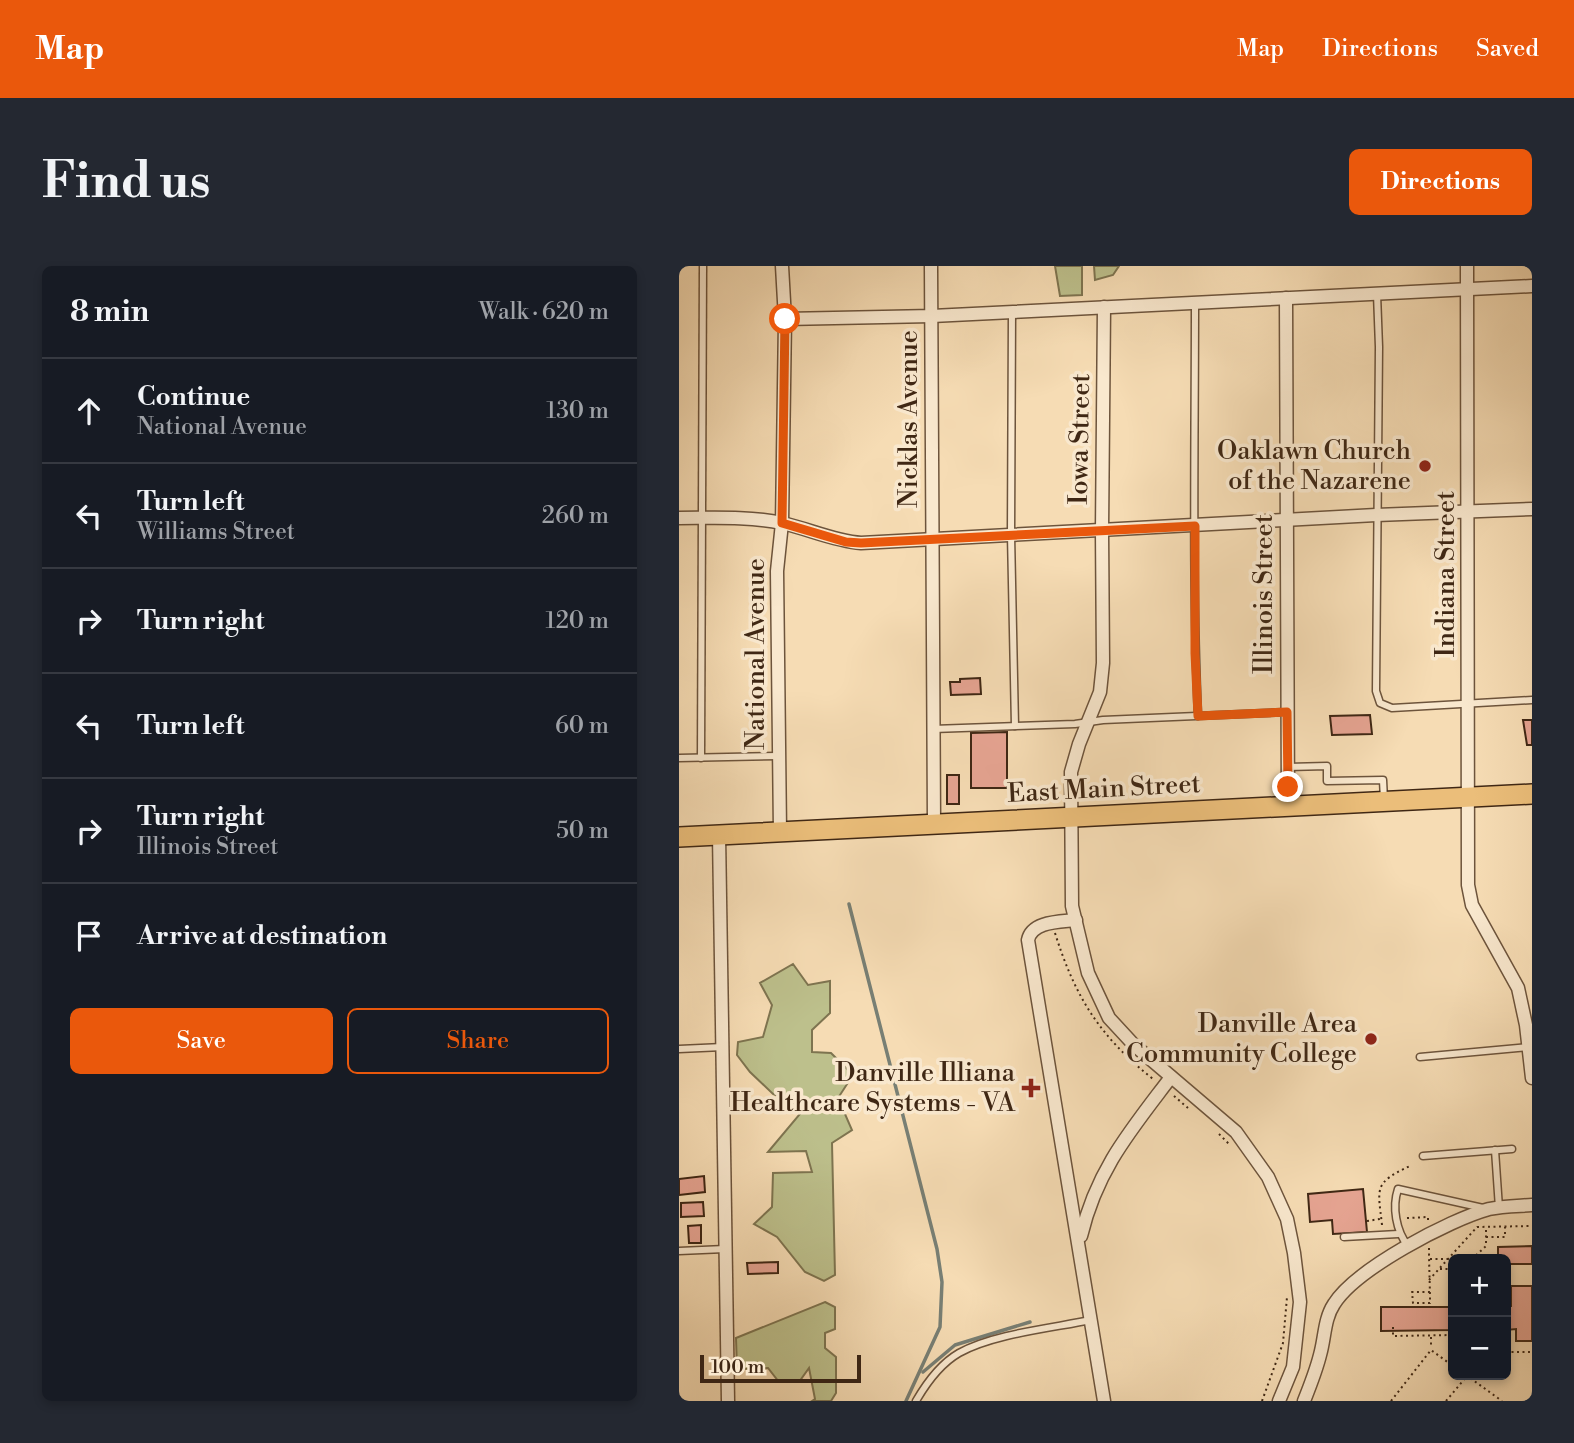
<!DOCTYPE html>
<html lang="en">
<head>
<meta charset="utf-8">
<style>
  body { margin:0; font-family:"Libre Bodoni",serif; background:#242831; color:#f1f3f6 }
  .controls { position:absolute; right:21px; bottom:21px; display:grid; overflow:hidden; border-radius:10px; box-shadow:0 4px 10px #0003 }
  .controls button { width:63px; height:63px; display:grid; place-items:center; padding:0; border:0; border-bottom:2px solid #363941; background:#171b24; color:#f1f3f6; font:35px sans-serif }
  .scale { position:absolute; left:21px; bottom:18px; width:161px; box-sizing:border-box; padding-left:7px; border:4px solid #3f2714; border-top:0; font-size:19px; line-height:24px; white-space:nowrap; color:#3f2714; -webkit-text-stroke:5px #f9e8ce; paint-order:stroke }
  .stop { position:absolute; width:21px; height:21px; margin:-16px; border:5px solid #ea580c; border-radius:50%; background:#fff }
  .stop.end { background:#ea580c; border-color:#fff; box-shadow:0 2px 7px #0008 }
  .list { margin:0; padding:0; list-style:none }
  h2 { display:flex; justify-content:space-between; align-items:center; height:91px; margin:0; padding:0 28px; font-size:30px }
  h2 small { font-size:23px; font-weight:400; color:#9ea1a6 }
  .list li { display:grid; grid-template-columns:46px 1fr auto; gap:21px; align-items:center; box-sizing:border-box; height:105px; padding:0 28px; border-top:2px solid #363941 }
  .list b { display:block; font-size:26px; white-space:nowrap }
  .list p { margin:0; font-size:23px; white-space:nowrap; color:#9ea1a6 }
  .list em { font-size:23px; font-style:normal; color:#9ea1a6 }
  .actions { display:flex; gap:14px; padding:21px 28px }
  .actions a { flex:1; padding:16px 0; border:2px solid #ea580c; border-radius:10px; text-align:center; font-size:24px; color:#ea580c }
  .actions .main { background:#ea580c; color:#fff }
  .icon { flex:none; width:38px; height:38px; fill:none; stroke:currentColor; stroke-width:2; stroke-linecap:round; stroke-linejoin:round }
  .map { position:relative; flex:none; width:853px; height:1135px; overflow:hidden; border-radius:10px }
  header { display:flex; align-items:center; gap:42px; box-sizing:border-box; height:98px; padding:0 35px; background:#ea580c; color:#fff }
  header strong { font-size:33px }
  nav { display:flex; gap:38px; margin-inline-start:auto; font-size:24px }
  .intro { display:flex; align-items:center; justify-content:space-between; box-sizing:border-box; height:168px; padding:0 42px }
  h1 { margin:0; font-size:49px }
  .button { padding:18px 32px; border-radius:10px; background:#ea580c; color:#fff; font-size:24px; font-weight:700 }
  main { display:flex; gap:42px; padding:0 42px }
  aside { flex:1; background:#171b24; border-radius:10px; box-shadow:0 4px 10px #0003 }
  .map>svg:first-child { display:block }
  .green { fill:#bdc08c; stroke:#7e7450; stroke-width:2 }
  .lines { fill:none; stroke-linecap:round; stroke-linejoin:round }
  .stream { stroke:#787f74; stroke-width:3.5 }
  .building { fill:#e6a492; stroke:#3f2714; stroke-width:2 }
  .service-casing { stroke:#6d543c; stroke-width:9 }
  .minor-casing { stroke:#6d543c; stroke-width:15 }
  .primary-casing { stroke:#3f2714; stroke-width:22 }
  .path { stroke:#3f2714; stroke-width:2; stroke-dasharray:2 3.5; stroke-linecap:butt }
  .service { stroke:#f9e8ce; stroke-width:6 }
  .minor { stroke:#f9e8ce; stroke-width:12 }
  .primary { stroke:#ebbe7a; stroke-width:19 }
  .route { stroke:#ea580c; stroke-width:9 }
  .poi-dot { fill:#8f2418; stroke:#f9e8ce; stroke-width:2.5 }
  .labels { text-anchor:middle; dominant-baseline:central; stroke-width:7; stroke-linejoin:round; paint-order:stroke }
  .street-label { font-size:26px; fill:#3f2714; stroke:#f9e8ce }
  .poi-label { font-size:26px; fill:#3f2714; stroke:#f9e8ce; text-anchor:end }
</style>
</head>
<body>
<header>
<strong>Map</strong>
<nav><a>Map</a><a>Directions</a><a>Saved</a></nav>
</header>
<div class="intro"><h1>Find us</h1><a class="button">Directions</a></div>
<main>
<aside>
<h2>8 min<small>Walk · 620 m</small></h2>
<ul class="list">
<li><svg class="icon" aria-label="ahead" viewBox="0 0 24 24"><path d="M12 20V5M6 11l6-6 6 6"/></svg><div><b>Continue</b><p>National Avenue</p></div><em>130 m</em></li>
<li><svg class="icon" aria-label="left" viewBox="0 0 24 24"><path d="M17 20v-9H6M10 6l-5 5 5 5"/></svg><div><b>Turn left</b><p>Williams Street</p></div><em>260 m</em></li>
<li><svg class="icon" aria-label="right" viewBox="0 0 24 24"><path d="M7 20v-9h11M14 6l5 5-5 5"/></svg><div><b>Turn right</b></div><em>120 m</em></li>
<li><svg class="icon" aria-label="left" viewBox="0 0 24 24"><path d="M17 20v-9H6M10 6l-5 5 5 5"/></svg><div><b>Turn left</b></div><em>60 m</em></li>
<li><svg class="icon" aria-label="right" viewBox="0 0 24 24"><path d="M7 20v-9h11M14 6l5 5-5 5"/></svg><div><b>Turn right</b><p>Illinois Street</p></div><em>50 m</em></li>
<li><svg class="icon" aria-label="arrive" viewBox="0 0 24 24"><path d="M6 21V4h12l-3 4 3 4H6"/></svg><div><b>Arrive at destination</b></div></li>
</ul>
<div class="actions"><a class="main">Save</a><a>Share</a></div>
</aside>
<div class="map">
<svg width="853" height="1135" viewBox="0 0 853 1135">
  <rect width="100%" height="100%" fill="#f6dcb4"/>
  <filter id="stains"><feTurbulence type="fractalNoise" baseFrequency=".00286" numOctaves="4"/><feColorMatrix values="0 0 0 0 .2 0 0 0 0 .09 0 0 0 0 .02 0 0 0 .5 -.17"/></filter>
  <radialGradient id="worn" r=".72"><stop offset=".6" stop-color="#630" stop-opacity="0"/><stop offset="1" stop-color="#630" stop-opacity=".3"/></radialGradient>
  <g class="green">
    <polygon points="376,0 403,0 403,29 381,30"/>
    <polygon points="415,0 440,0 434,9 416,14"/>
    <polygon points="114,698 129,719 151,715 151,747 133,764 133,786 152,787 174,809 159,832 173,864 153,877 156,1009 145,1015 126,1006 98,971 75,958 93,941 94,907 133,906 127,885 89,886 126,842 94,828 71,806 58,789 59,776 84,771 93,739 81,717"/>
    <polygon points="146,1036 156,1041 156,1063 146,1067 146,1082 157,1091 157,1127 152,1135 133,1135 136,1133 130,1102 120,1116 100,1116 89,1102 58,1103 57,1072"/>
  </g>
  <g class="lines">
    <g class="stream">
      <polyline points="170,638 258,983 263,1016 261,1061 227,1135"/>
      <polyline points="244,1106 276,1079 351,1056"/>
    </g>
  </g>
  <g class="building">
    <polygon points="301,412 302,428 272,429 271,416 281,416 281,413"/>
    <polygon points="691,449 693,468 653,469 651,450"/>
    <polygon points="844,454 853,454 853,479 848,479"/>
    <polygon points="328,466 328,522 292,522 292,467"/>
    <rect x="268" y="509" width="12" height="29"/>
    <polygon points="25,910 26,926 0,929 0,913"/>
    <polygon points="684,923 688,966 654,968 653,954 631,956 629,928"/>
    <polygon points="24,936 25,950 2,951 2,937"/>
    <polygon points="22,959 22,977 10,977 9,960"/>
    <polygon points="853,980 853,998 827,998 827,993 819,993 819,981"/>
    <polygon points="99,996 99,1007 69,1008 68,997"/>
    <polygon points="832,1020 853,1020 853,1075 837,1075 837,1063 827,1064 827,1040 832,1040"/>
    <polygon points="702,1041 774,1041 774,1064 702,1065"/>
  </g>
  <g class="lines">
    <g class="service-casing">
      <g id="service">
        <polyline points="698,28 700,81 697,425 701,437 713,442 853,434"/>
        <path d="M516,36c0,138 -3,276 3,414"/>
        <polyline points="333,46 332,269 336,460"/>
        <polyline points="254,463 396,458 424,454 608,446"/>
        <polyline points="0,492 100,490"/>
        <polyline points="22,492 24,0"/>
        <polyline points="609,501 648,500 648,515 704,514 705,534"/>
        <polyline points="0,783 44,781"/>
        <polyline points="741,791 849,781"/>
        <polyline points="816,884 820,942"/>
        <polyline points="744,890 833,883"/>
        <polyline points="665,971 719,968"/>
        <path d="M729,980c-12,-15 -16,-39 -10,-57l85,19"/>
        <polyline points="0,985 46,983"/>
        <path d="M237,1135c11,-19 24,-37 43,-48 34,-19 93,-25 132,-33"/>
      </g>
    </g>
    <g class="minor-casing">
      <g id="minor">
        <polyline points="252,0 255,558"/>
        <polyline points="788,0 789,619 793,639 839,722 847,759 853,812"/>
        <polyline points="607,32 609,540"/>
        <polyline points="425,41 423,265 424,397 421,426 400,478 392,506 393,640 409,707 430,752 455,779 557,866 589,911 608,953 615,987 621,1036 614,1101 600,1135"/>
        <polyline points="106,53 253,50 853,20"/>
        <path d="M0,252c34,0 69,-2 103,5 27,6 52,18 79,20l515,-28 156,-6"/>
        <polyline points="101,566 98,305 103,257 106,53 103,0"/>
        <polyline points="40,569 49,1135"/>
        <path d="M397,654c-16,2 -44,1 -48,20l76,461"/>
        <path d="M402,970c16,-67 50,-106 90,-159"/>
        <path d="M625,1135c6,-15 12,-30 16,-46 5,-17 4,-36 14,-51 22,-35 115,-84 155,-95 13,-3 29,-3 43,-4"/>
      </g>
    </g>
    <g class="primary-casing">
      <polyline id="primary" points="0,571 853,528"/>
    </g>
    <g class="path">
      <path d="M376,667c20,64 45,104 98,146"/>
      <polyline points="495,830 509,842"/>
      <polyline points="540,868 551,879"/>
      <polyline points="728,952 749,951 749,956"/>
      <polyline points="688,955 701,953"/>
      <path d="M703,959c-4,-37 -9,-42 28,-59"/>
      <polyline points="807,971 826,971 826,961"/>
      <path d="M750,982c0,19 1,37 1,55h-17l-1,-11h18"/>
      <polyline points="751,993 770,993"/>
      <polyline points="793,993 807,980 807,962"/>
      <polyline points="761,1003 774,1003"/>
      <polyline points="750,1014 798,961 853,960"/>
      <polyline points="714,1061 714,1070 774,1069"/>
      <polyline points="752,1071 752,1082"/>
      <polyline points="827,1086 853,1086"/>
      <polyline points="787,1109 823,1135"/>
      <polyline points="583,1135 604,1077 608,1031"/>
      <polyline points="712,1135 752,1084 774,1100"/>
      <polyline points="767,1135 788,1110"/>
    </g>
    <use href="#service" class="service"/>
    <use href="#minor" class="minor"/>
    <use href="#primary" class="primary"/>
  </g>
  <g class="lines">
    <polyline class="route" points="106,53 103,257 167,276 182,277 516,260 516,387 519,450 608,446 609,521"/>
  </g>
  <g class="poi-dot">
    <circle cx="746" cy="200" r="7"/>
    <circle cx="692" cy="773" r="7"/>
    <path d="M348.5 811.5h7v7h7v7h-7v7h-7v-7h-7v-7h7z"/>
  </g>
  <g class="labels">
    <g class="street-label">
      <text transform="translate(230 153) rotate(-90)">Nicklas Avenue</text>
      <text transform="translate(401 173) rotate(-89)">Iowa Street</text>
      <text transform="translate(767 308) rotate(-90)">Indiana Street</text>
      <text transform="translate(585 328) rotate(-90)">Illinois Street</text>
      <text transform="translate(77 388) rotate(-90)">National Avenue</text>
      <text transform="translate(425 523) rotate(-3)">East Main Street</text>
    </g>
    <g class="poi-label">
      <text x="732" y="185">Oaklawn Church<tspan x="732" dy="30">of the Nazarene</tspan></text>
      <text x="678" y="758">Danville Area<tspan x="678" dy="30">Community College</tspan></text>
      <text x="336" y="807">Danville Illiana<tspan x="336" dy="30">Healthcare Systems - VA</tspan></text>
    </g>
  </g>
  <rect width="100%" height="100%" filter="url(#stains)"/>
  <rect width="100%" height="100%" fill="url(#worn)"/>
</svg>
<div class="controls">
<button>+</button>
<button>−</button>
</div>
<div class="scale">100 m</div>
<div class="stop" style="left:106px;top:53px"></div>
<div class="stop end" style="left:609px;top:521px"></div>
</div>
</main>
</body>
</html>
